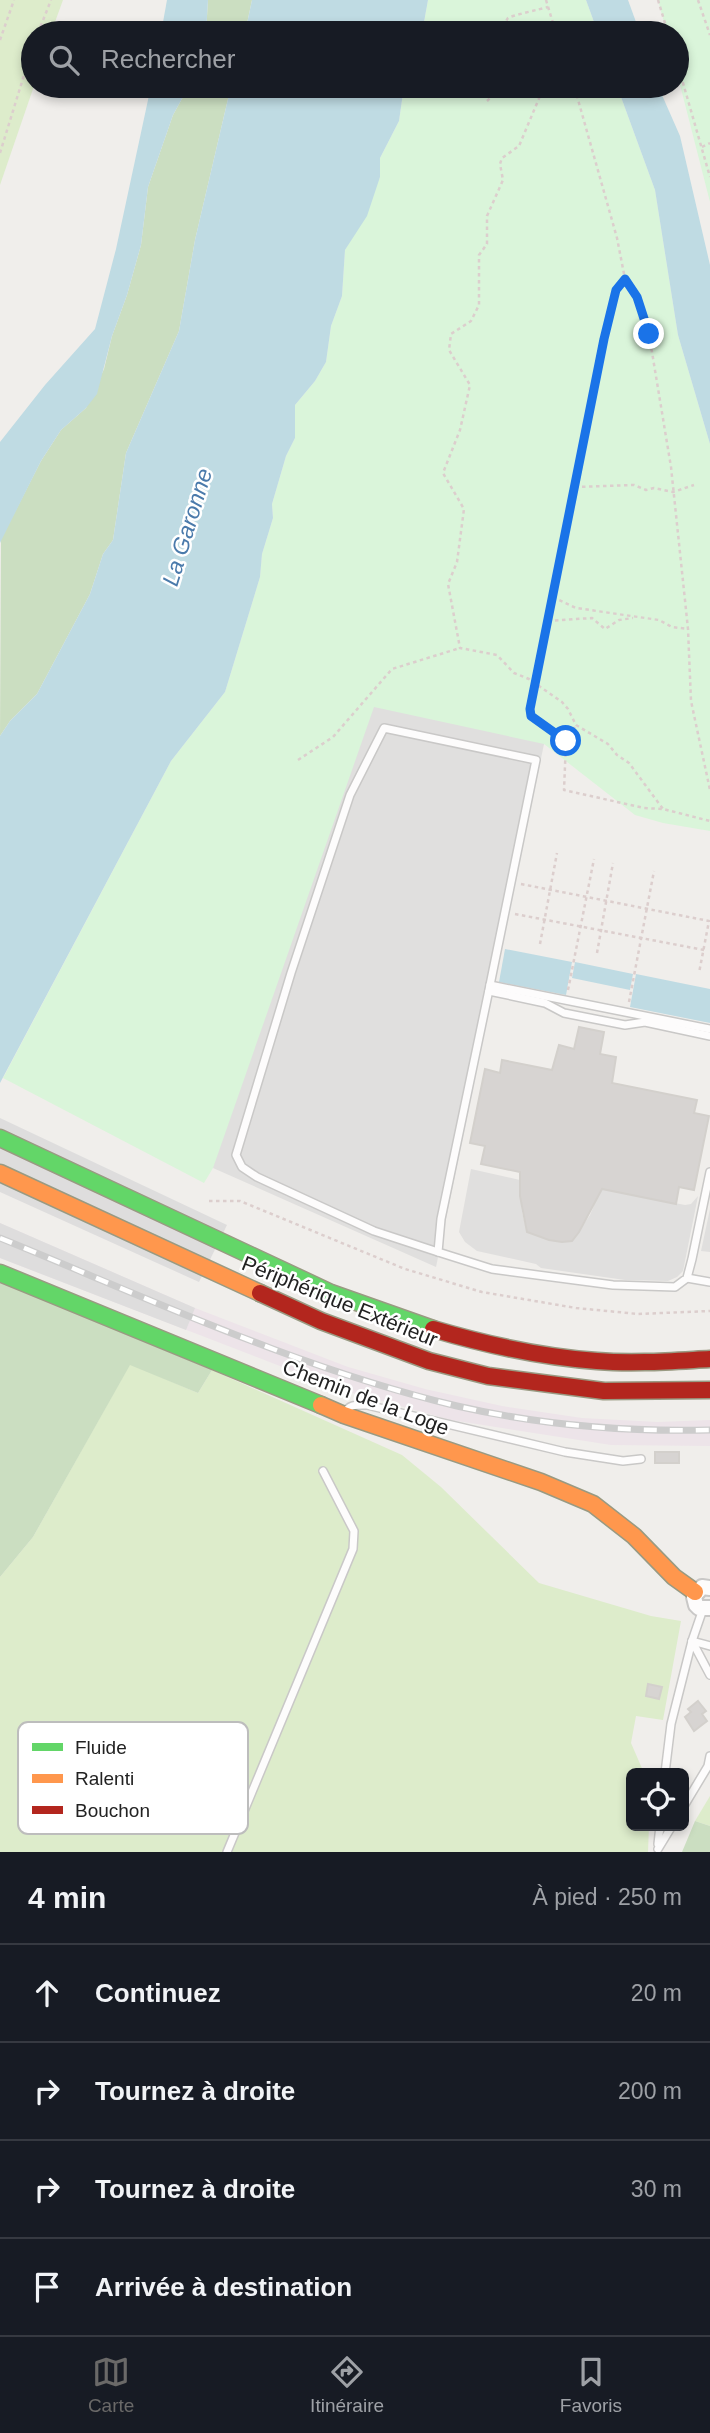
<!DOCTYPE html>
<html lang="fr">
<head>
<meta charset="utf-8">
<style>
  body { margin:0; font-family:Arial,sans-serif; background:#242831; color:#f1f3f6 }
  .controls { position:absolute; right:21px; bottom:21px; display:grid; overflow:hidden; border-radius:10px; box-shadow:0 4px 10px #0003 }
  .controls button { width:63px; height:63px; display:grid; place-items:center; padding:0; border:0; border-bottom:2px solid #363941; background:#171b24; color:#f1f3f6; font:35px sans-serif }
  .stop { position:absolute; width:21px; height:21px; margin:-16px; border:5px solid #1a73e8; border-radius:50%; background:#fff }
  .stop.end { background:#1a73e8; border-color:#fff; box-shadow:0 2px 7px #0008 }
  .list { margin:0; padding:0; list-style:none }
  h2 { display:flex; justify-content:space-between; align-items:center; height:91px; margin:0; padding:0 28px; font-size:30px }
  h2 small { font-size:23px; font-weight:400; color:#9ea1a6 }
  .list li { display:grid; grid-template-columns:46px 1fr auto; gap:21px; align-items:center; box-sizing:border-box; height:98px; padding:0 28px; border-top:2px solid #363941 }
  .list b { display:block; font-size:26px; white-space:nowrap }
  .list em { font-size:23px; font-style:normal; color:#9ea1a6 }
  .icon { flex:none; width:38px; height:38px; fill:none; stroke:currentColor; stroke-width:2; stroke-linecap:round; stroke-linejoin:round }
  .map { position:relative; flex:none; width:710px; height:1852px; overflow:hidden }
  .search { position:absolute; background:#171b24; box-shadow:0 4px 10px #0003; left:21px; right:21px; top:21px; height:77px; display:flex; align-items:center; gap:18px; box-sizing:border-box; padding:0 24px; border-radius:38px; color:#9ea1a6; font-size:26px }
  .sheet { height:483px; background:#171b24 }
  nav { display:flex; justify-content:space-around; align-items:center; box-sizing:border-box; height:98px; border-top:2px solid #363941; background:#171b24; font-size:19px; color:#9ea1a6 }
  nav a { display:grid; justify-items:center; gap:4px }
  nav .on { color:#6a6968 }
  .map>svg:first-child { display:block }
  .industrial { fill:#ede4e9 }
  .grass { fill:#ddeccb }
  .forest { fill:#cbdec1 }
  .park { fill:#daf5da }
  .parking { fill:#e0dfde }
  .water { fill:#bfdbe3 }
  .pier { fill:#dedddd }
  .building { fill:#d7d4d2; stroke:#d3d0cc; stroke-width:2 }
  .lines { fill:none; stroke-linecap:round; stroke-linejoin:round }
  .lane-casing { stroke:#c9c8c7; stroke-width:10 }
  .street-casing { stroke:#c9c8c7; stroke-width:18 }
  .fast-casing { stroke:#999a82; stroke-width:19 }
  .slow-casing { stroke:#999a82; stroke-width:19 }
  .jam-casing { stroke:#999a82; stroke-width:19 }
  .path { stroke:#dccecd; stroke-width:2.5; stroke-dasharray:3.5 3.5; stroke-linecap:butt }
  .lane { stroke:#fdfcfc; stroke-width:7 }
  .street { stroke:#fdfcfc; stroke-width:14 }
  .fast { stroke:#63d668; stroke-width:16 }
  .slow { stroke:#ff974d; stroke-width:16 }
  .jam { stroke:#b3261e; stroke-width:16 }
  .rail-casing { stroke:#ccc; stroke-width:7 }
  .rail { stroke:#fff; stroke-width:4.5; stroke-dasharray:13; stroke-linecap:butt }
  .route { stroke:#1a73e8; stroke-width:9 }
  .labels { text-anchor:middle; dominant-baseline:central; stroke-width:5; stroke-linejoin:round; paint-order:stroke }
  .street-label { font-size:21px; fill:#222; stroke:#fff }
  .water-label { font-size:23px; font-style:italic; fill:#4a7aab; stroke:#fff }
  .key { fill:#fff; stroke:#bdbdbd; stroke-width:2 }
  .key-label { font-size:19px; fill:#222 }
</style>
</head>
<body>
<div class="map">
<svg width="710" height="1852" viewBox="0 0 710 1852">
  <rect width="100%" height="100%" fill="#f0eeeb"/>
  <polygon class="industrial" points="0,1223 195,1308 348,1367 425,1389 502,1406 582,1418 658,1422 710,1420 710,1446 611,1445 451,1420 342,1390 0,1258"/>
  <g class="grass">
    <polygon points="0,0 63,0 51,33 33,33 34,86 0,185"/>
    <polygon points="130,1364 198,1393 212,1370 402,1455 441,1487 539,1583 651,1616 681,1621 663,1720 636,1716 631,1743 644,1773 631,1773 631,1826 649,1826 648,1852 0,1852 0,1577 33,1537"/>
    <polygon points="710,1796 710,1826 695,1821"/>
  </g>
  <g class="forest">
    <polygon points="208,0 252,0 245,33 206,33"/>
    <polygon points="189,86 231,86 195,240 179,331 126,453 113,540 103,554 90,594 37,694 10,721 0,736 1,539 41,461 61,430 86,408 104,369 112,336 127,295 141,245 148,187 173,115"/>
    <polygon points="0,1282 212,1370 198,1393 130,1365 33,1537 0,1577"/>
    <polygon points="695,1821 710,1826 710,1852 682,1852"/>
  </g>
  <g class="park">
    <polygon points="428,0 586,0 598,33 422,33"/>
    <polygon points="658,0 710,0 710,202 677,73 677,33 667,33"/>
    <polygon points="404,86 617,86 655,190 678,335 710,444 710,831 663,823 635,815 544,744 213,1168 204,1183 3,1078 171,761 225,692 260,577 262,554 273,518 272,504 286,456 295,438 295,405 315,381 326,362 331,326 342,296 345,250 355,233 380,177 380,158 399,121"/>
  </g>
  <g class="parking">
    <polygon points="374,707 544,744 436,1267 213,1168"/>
    <polygon points="471,1169 520,1180 522,1212 527,1232 549,1240 572,1241 590,1215 601,1189 685,1205 691,1204 698,1196 683,1271 677,1277 668,1281 625,1280 541,1268 536,1264 477,1251 465,1242 459,1232"/>
    <polygon points="710,1209 710,1252 701,1251"/>
  </g>
  <g class="water">
    <polygon points="167,0 208,0 206,33 161,33"/>
    <polygon points="252,0 428,0 422,33 245,33"/>
    <polygon points="586,0 628,0 640,33 598,33"/>
    <polygon points="151,86 189,86 173,115 148,187 141,245 127,295 112,336 97,394 86,408 61,430 41,461 0,543 0,442 45,385 95,329 116,249"/>
    <polygon points="231,86 404,86 399,121 380,158 380,177 367,216 345,250 342,296 331,326 326,362 315,381 295,405 295,438 286,456 272,504 273,518 262,554 260,577 225,692 171,761 0,1083 0,736 10,721 37,694 90,594 103,554 113,540 126,453 179,331 195,240"/>
    <polygon points="617,86 658,86 680,136 710,265 710,444 678,335 655,190"/>
    <polygon points="505,949 572,962 566,995 499,982"/>
    <polygon points="575,962 633,974 630,990 572,978"/>
    <polygon points="636,974 710,989 710,1023 630,1007"/>
  </g>
  <g class="pier">
    <polygon points="0,1118 227,1225 199,1282 0,1192"/>
    <polygon points="0,1223 195,1308 186,1330 0,1258"/>
  </g>
  <g class="building">
    <polygon points="579,1027 604,1032 600,1054 616,1057 612,1083 697,1100 694,1113 709,1116 694,1190 679,1187 676,1204 602,1189 579,1232 572,1241 562,1242 549,1240 527,1232 520,1196 520,1172 481,1164 485,1146 470,1143 485,1069 500,1073 502,1060 552,1070 559,1045 574,1049"/>
    <rect x="655" y="1452" width="24" height="11"/>
    <polygon points="648,1684 662,1687 659,1699 646,1696"/>
    <polygon points="698,1701 706,1711 702,1714 707,1721 694,1731 685,1717 691,1712 688,1709"/>
  </g>
  <g class="lines">
    <g class="lane-casing">
      <g id="lane">
        <polyline points="489,991 545,1003 564,1013 625,1025 645,1022 710,1036"/>
        <polyline points="710,1029 490,985 441,1219 438,1252 492,1269 613,1285 675,1287 687,1278 692,1259 710,1172"/>
        <polyline points="438,1252 374,1231 257,1177 242,1167 236,1155 291,973 350,795 384,728 536,760 490,985"/>
        <polyline points="687,1278 710,1282"/>
        <path d="M344,1414c5,-10 12,-9 23,-9l198,47 58,9 18,-2"/>
        <polyline points="692,1641 710,1675"/>
        <polyline points="692,1641 710,1646"/>
        <polyline points="665,1773 671,1724 692,1641 703,1609"/>
        <polyline points="684,1806 708,1766 710,1756"/>
        <polyline points="658,1844 660,1826"/>
        <polyline points="658,1849 672,1826"/>
        <polyline points="227,1852 353,1549 354,1531 323,1471"/>
      </g>
    </g>
    <g class="street-casing">
      <polyline id="street" points="710,1588 702,1587 694,1597 696,1605 699,1608 710,1608"/>
    </g>
    <g class="fast-casing">
      <g id="fast">
        <polyline points="0,1138 331,1293 433,1329"/>
        <polyline points="0,1273 321,1405"/>
      </g>
    </g>
    <g class="slow-casing">
      <g id="slow">
        <polyline points="0,1173 260,1293"/>
        <polyline points="321,1405 344,1415 541,1482 593,1504 634,1536 674,1577 695,1592"/>
      </g>
    </g>
    <g class="jam-casing">
      <g id="jam">
        <polyline points="260,1293 321,1321 429,1361 488,1376 604,1391 710,1390"/>
        <path d="M433,1329c54,16 108,28 164,32 37,3 75,0 113,-2"/>
      </g>
    </g>
    <g class="path">
      <polyline points="546,0 556,33"/>
      <polyline points="658,0 668,33"/>
      <polyline points="698,0 710,35"/>
      <polyline points="38,33 51,0"/>
      <path d="M500,33c4,-5 5,-11 8,-15 2,-2 33,-9 40,-11"/>
      <polyline points="0,40 14,0"/>
      <polyline points="677,62 710,177"/>
      <polyline points="531,86 540,96 519,146 502,158 500,164 503,180 487,216 487,244 479,255 479,305 471,321 451,334 449,350 470,385 460,430 443,473 464,509 457,562 448,584 460,648 497,655 514,673 529,679 562,702 568,709 576,725 608,744 617,755 629,763 663,809"/>
      <polyline points="574,86 577,96"/>
      <polyline points="541,96 577,96 617,238 625,279 637,297 649,334 671,467 688,629 691,701 710,790"/>
      <polyline points="487,101 503,86"/>
      <polyline points="702,147 710,143"/>
      <polyline points="0,153 33,46"/>
      <polyline points="625,279 616,290 604,339 530,710 531,716 566,742 564,790 644,808 663,809 710,821"/>
      <polyline points="575,487 634,485 646,490 654,488 673,492 694,485"/>
      <polyline points="553,597 576,608 659,620 672,627 688,629"/>
      <polyline points="548,621 592,618 605,629 619,620 633,618"/>
      <polyline points="566,742 575,727"/>
      <polyline points="298,760 333,737 392,669 460,648"/>
      <polyline points="521,884 709,921 699,973"/>
      <polyline points="515,914 704,950"/>
      <polyline points="540,944 557,853"/>
      <polyline points="597,953 613,863"/>
      <polyline points="568,990 594,859"/>
      <polyline points="629,1002 654,871"/>
      <polyline points="209,1201 240,1201 405,1269 482,1292 576,1308 638,1314 710,1311"/>
    </g>
    <use href="#lane" class="lane"/>
    <use href="#street" class="street"/>
    <use href="#fast" class="fast"/>
    <use href="#slow" class="slow"/>
    <use href="#jam" class="jam"/>
    <g class="rail-casing">
      <path id="rail" d="M0,1238c150,61 300,131 457,168 83,19 168,26 253,24"/>
    </g>
    <use href="#rail" class="rail"/>
  </g>
  <g class="lines">
    <polyline class="route" points="566,741 531,716 530,709 604,339 616,290 625,279 637,297 649,334"/>
  </g>
  <g class="labels">
    <g class="street-label">
      <text transform="translate(340 1301) rotate(22)">Périphérique Extérieur</text>
      <text transform="translate(366 1397) rotate(21)">Chemin de la Loge</text>
    </g>
    <g class="water-label">
      <text transform="translate(187 527) rotate(-73)">La Garonne</text>
    </g>
  </g>
  <rect x="18" y="1722" width="230" height="112" rx="10" class="key"/>
  <rect x="32" y="1743" width="31" height="8" fill="#63d668"/>
  <rect x="32" y="1774" width="31" height="9" fill="#ff974d"/>
  <rect x="32" y="1806" width="31" height="8" fill="#b3261e"/>
  <g class="key-label">
    <text x="75" y="1754">Fluide</text>
    <text x="75" y="1785">Ralenti</text>
    <text x="75" y="1817">Bouchon</text>
  </g>
</svg>
<div class="controls">
<button><svg class="icon" aria-label="locate" viewBox="0 0 24 24"><circle cx="12" cy="12" r="6"/><path d="M12 2v4M12 18v4M2 12h4M18 12h4"/></svg></button>
</div>
<div class="stop" style="left:566px;top:741px"></div>
<div class="stop end" style="left:649px;top:334px"></div>
<div class="search"><svg class="icon" aria-label="search" viewBox="0 0 24 24"><circle cx="10" cy="10" r="6"/><path d="M15 15l6 6"/></svg>Rechercher</div>
</div>
<section class="sheet">
<h2>4 min<small>À pied · 250 m</small></h2>
<ul class="list">
<li><svg class="icon" aria-label="ahead" viewBox="0 0 24 24"><path d="M12 20V5M6 11l6-6 6 6"/></svg><div><b>Continuez</b></div><em>20 m</em></li>
<li><svg class="icon" aria-label="right" viewBox="0 0 24 24"><path d="M7 20v-9h11M14 6l5 5-5 5"/></svg><div><b>Tournez à droite</b></div><em>200 m</em></li>
<li><svg class="icon" aria-label="right" viewBox="0 0 24 24"><path d="M7 20v-9h11M14 6l5 5-5 5"/></svg><div><b>Tournez à droite</b></div><em>30 m</em></li>
<li><svg class="icon" aria-label="arrive" viewBox="0 0 24 24"><path d="M6 21V4h12l-3 4 3 4H6"/></svg><div><b>Arrivée à destination</b></div></li>
</ul>
</section>
<nav>
<a class="on"><svg class="icon" aria-label="map" viewBox="0 0 24 24"><path d="M3 6l6-2 6 2 6-2v14l-6 2-6-2-6 2zM9 4v14M15 6v14"/></svg>Carte</a>
<a><svg class="icon" aria-label="directions" viewBox="0 0 24 24"><path d="M12 3l9 9-9 9-9-9zM9 14v-3h6M13 9l2 2-2 2"/></svg>Itinéraire</a>
<a><svg class="icon" aria-label="saved" viewBox="0 0 24 24"><path d="M7 4h10v16l-5-4-5 4z"/></svg>Favoris</a>
</nav>
</body>
</html>
